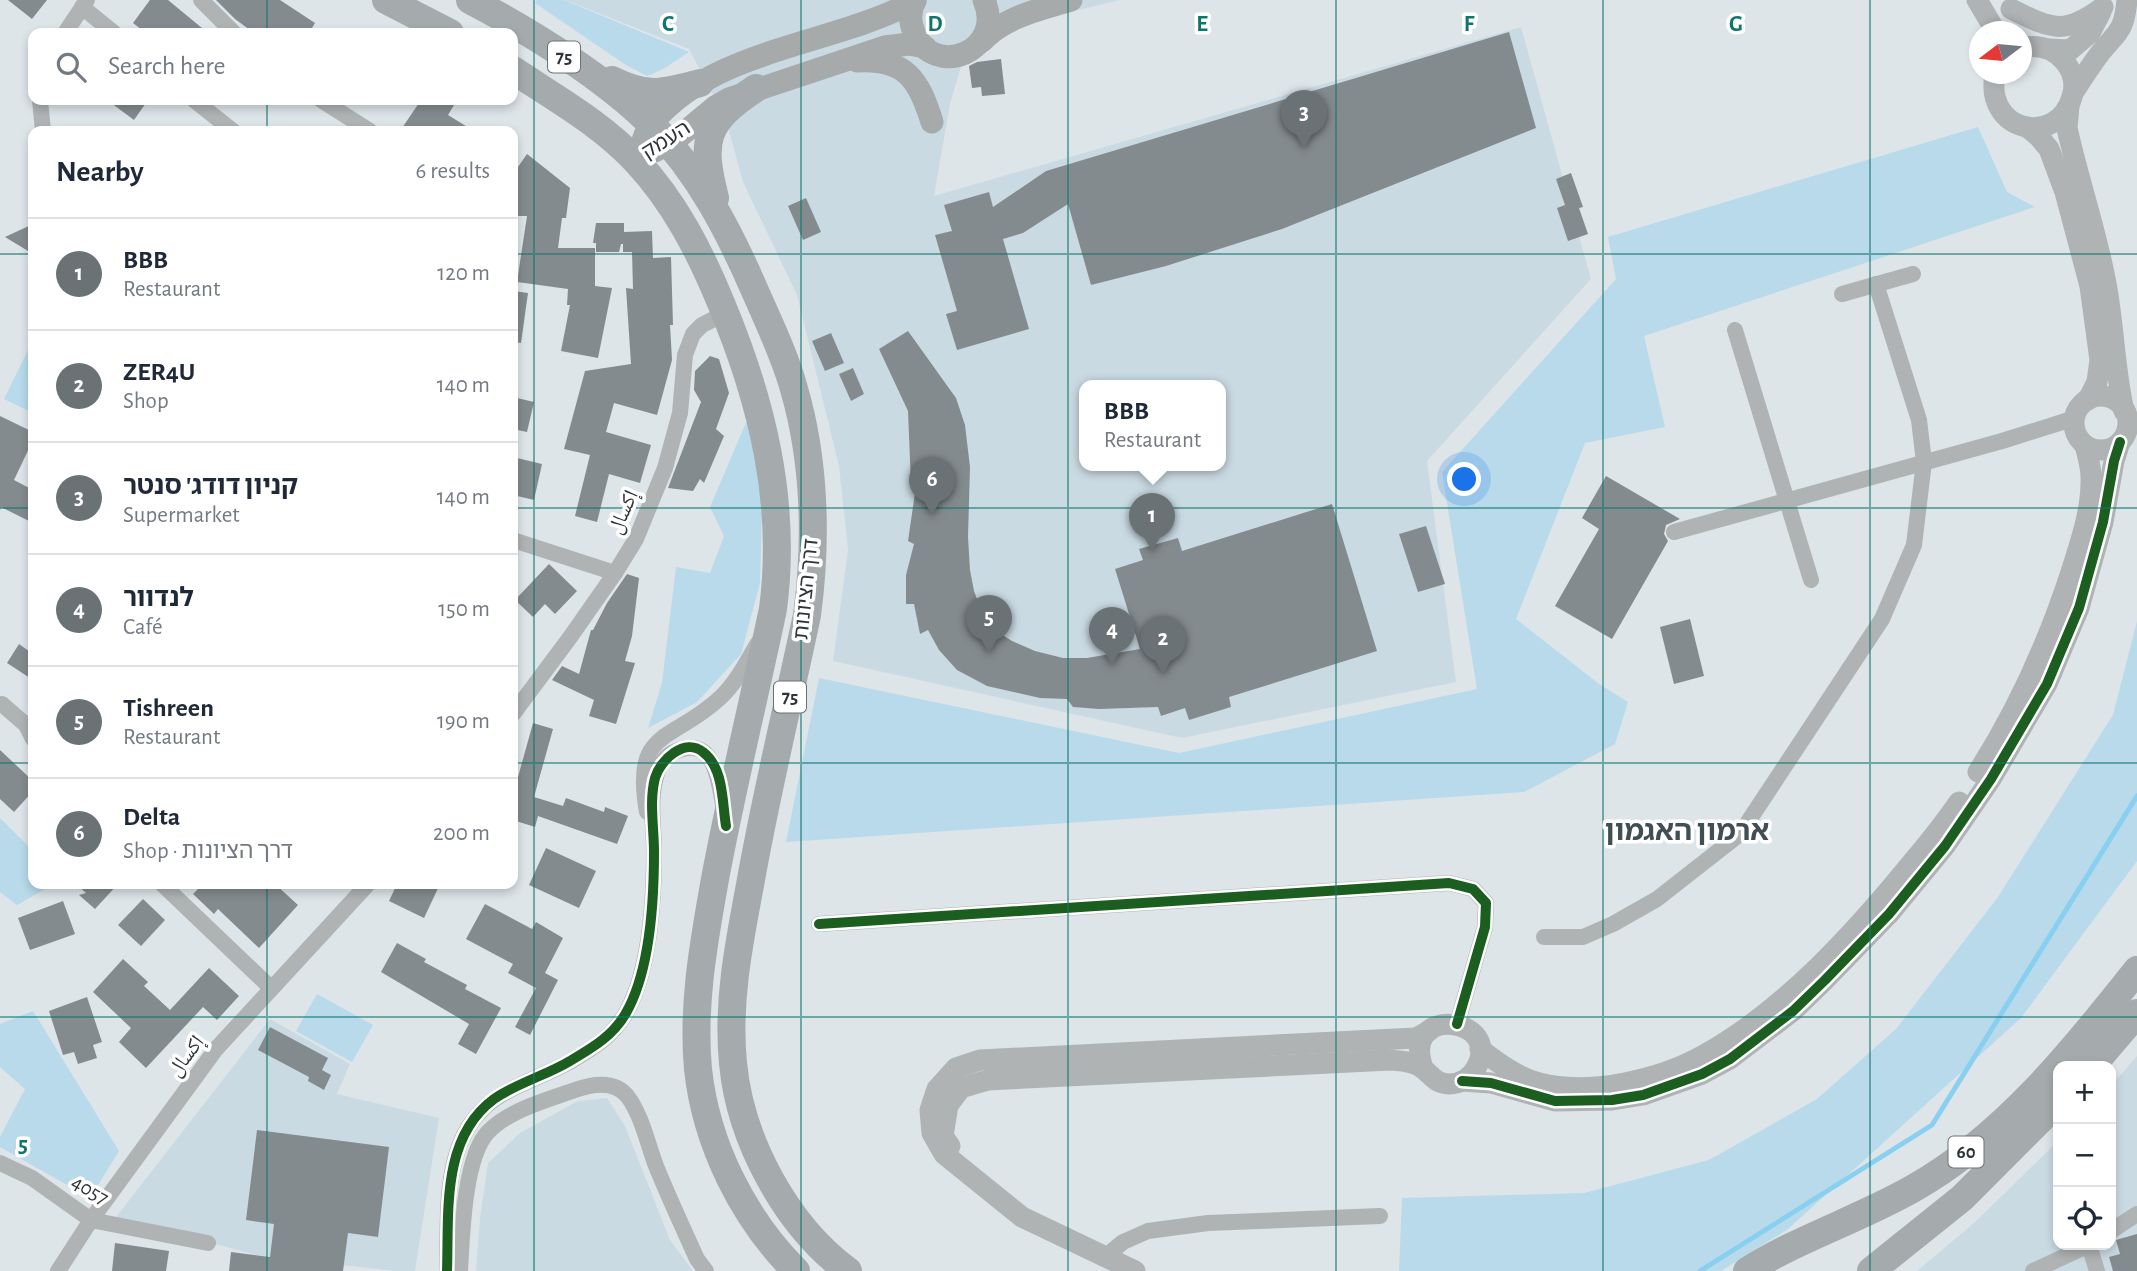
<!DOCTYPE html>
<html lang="en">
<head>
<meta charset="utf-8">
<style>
  body { margin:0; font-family:"Alegreya Sans","Noto Naskh Arabic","Noto Sans Hebrew",sans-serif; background:#f2f2f3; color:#1f2937 }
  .controls { position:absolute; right:21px; bottom:21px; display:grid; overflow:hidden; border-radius:14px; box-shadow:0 4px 10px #0003 }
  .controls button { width:63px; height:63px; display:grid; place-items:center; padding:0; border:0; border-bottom:2px solid #e0e1e3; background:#fff; color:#1f2937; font:35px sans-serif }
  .compass { position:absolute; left:1969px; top:21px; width:63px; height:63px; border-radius:50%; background:#fff; box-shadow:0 4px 10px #0003; rotate:254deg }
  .you { position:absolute; left:1465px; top:480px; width:24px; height:24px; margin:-18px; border:5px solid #fff; border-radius:50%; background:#1a73e8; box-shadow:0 0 0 10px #1a73e833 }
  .badge { display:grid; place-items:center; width:46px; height:46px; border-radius:50%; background:#6b7275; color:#fff; font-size:23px; font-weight:700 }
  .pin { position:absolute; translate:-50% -58px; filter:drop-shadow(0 2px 4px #0008) }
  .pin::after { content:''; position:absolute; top:37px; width:24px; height:21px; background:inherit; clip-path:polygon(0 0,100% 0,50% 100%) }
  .popup { position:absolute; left:1079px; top:380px; width:147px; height:91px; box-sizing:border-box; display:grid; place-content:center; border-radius:14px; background:#fff; filter:drop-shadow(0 2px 5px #0005); font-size:23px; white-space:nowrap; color:#747a83 }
  .popup b { font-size:26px; color:#1f2937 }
  .popup::after { content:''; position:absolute; left:50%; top:100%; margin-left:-14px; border:14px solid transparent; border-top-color:#fff }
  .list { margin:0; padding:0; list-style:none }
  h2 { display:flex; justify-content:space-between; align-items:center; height:91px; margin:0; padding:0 28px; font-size:30px }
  h2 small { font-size:23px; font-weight:400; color:#747a83 }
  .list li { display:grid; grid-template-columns:46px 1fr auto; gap:21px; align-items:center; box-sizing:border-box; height:112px; padding:0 28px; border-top:2px solid #e0e1e3 }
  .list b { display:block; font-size:26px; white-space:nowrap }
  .list p { margin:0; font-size:23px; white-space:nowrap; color:#747a83 }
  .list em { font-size:23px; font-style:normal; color:#747a83 }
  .icon { flex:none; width:38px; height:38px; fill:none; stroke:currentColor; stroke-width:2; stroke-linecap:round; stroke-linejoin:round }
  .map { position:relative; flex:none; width:2137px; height:1271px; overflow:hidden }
  .search { position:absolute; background:#fff; box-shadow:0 4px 10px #0003; left:28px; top:28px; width:490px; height:77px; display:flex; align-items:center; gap:18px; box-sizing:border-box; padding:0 24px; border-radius:14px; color:#747a83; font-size:26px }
  .panel { position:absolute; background:#fff; box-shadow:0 4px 10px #0003; left:28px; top:126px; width:490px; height:763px; border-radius:14px }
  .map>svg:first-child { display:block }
  .built { fill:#cadae3; fill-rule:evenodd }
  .green { fill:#b8daeb }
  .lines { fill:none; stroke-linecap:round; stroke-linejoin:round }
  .stream { stroke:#89d0f0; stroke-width:5 }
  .building { fill:#848b8e }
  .minor { stroke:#afb3b4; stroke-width:16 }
  .tertiary { stroke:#afb3b4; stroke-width:21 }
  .secondary { stroke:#a6aaab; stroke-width:23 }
  .trunk { stroke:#a5aaac; stroke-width:28 }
  .cycleway-casing { stroke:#fff; stroke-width:15 }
  .cycleway { stroke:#1b5e20; stroke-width:10 }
  .grid { fill:none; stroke:#0f766e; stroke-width:2; stroke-opacity:0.55 }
  .labels { text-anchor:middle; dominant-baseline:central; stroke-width:7; stroke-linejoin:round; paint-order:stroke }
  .shield { fill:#fff; stroke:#6d7173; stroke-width:2 }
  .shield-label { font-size:19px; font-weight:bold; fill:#2e3437 }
  .street-label { font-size:21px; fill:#2e3437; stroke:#fff }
  .district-label { font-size:28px; font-weight:bold; fill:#414e54; stroke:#fff }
  .grid-label { font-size:23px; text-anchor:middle; font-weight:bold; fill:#0f766e; stroke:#fff; stroke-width:7; stroke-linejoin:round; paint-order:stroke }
</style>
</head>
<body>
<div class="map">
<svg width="2137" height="1271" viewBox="0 0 2137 1271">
  <rect width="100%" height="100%" fill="#dde5e9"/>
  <g class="built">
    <path d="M565,0h555l-150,36 -20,68 -16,92 587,-169 70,252 -164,182 29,221 -274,56 -349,-77 15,-111 -9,-84 -42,-171 -54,-113 -17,-62 -37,-71zM1084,385h136v80h-136z"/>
    <polygon points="270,1019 350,1064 337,1094 439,1118 415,1271 394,1271 256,1255 116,1217"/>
    <polygon points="2137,1056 2137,1271 1917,1271 1974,1223 2058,1141 2058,1245 2111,1245 2111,1086"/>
    <polygon points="607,1098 625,1126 670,1240 693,1271 476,1271 480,1218 488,1163 520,1133 578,1101"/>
  </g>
  <g class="green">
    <polygon points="537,0 564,0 689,52 663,69 647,76 626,65 535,3"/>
    <polygon points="1978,127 2007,192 2035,207 1644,336 1665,427 1585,443 1516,619 1599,684 1628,702 1615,744 1524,792 786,842 819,678 1179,753 1477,689 1442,472 1616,279 1608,237"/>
    <polygon points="29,348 33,350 33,413 4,399"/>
    <polygon points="751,411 762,510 760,583 741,654 697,702 648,728 662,683 676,567 710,573 724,536 710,507"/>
    <polygon points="2137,621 2137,861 2021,1018 1788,1229 1721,1271 1399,1271 1402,1198 1584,1193 1709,1160 1817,1099 1896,1029 1998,897 2113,715"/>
    <polygon points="0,818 33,851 33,884 54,884 17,905 0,892"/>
    <polygon points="317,994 373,1025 352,1062 296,1031"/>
    <polygon points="33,1011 119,1151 90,1198 0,1147 0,1137 25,1089 0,1067 0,1024"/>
  </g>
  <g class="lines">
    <polyline class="stream" points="1700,1271 1932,1125 2137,796"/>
  </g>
  <g class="building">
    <polygon points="8,0 47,0 32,19"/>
    <polygon points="150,0 168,0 208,33 146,33 133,23"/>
    <polygon points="216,0 280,0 315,23 309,33 254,33 235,19"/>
    <polygon points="1509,32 1536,128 1282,229 1166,266 1091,285 1068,204 1023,233 1003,239 1029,329 957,350 946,314 957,311 935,235 952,231 944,205 989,192 993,207 1046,171"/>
    <polygon points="1001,59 1005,94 982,96 981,87 972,88 969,66 977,62"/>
    <polygon points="107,100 148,100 134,120"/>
    <polygon points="421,100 457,100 448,115 474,131 400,131"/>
    <polygon points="527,154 570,188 566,218 562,218 558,248 595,248 595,286 612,288 598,358 561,351 570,305 567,305 568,289 517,282 527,216 513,216 513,174"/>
    <polygon points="1571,173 1583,207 1579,208 1588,234 1568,241 1557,208 1565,205 1556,179"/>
    <polygon points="806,198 821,232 803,240 788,206"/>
    <polygon points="596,223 624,223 624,232 652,231 653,258 671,257 673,325 670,325 672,360 657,415 614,403 606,432 651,445 640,483 609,474 597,522 575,516 590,455 564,449 585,371 631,364 626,288 633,289 632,252 623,252 623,244 621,244 619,252 596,252 596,243 593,243"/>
    <polygon points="33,224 33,254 5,237"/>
    <polygon points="513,291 528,293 521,343 513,342"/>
    <polygon points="908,331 956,398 965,425 970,467 968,537 970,570 974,591 983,615 992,628 1012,641 1035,651 1063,658 1087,658 1140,649 1115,569 1143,560 1139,549 1178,538 1182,551 1332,504 1377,651 1229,697 1231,707 1189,720 1185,708 1161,716 1158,707 1099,709 1073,707 1067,699 1040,698 987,686 957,670 939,650 928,630 920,634 914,604 906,604 906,575 914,544 908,541 916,486 911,485 908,411 879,349"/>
    <polygon points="831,333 844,363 825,371 812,341"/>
    <polygon points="710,356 719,359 729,393 716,429 724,436 704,483 700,479 693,491 668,488 701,402 694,390 695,371"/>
    <polygon points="853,368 864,394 851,401 839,374"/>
    <polygon points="513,397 534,402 527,432 513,429"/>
    <polygon points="0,416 33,432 33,440 14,480 33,490 33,523 1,507 0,510"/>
    <polygon points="517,458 542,464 534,500 513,495 513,476"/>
    <polygon points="1606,476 1680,519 1666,525 1664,534 1668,541 1612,639 1555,606 1599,529 1582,518"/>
    <polygon points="1426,526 1445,584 1418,592 1399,534"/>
    <polygon points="549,564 577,591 555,614 545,604 533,617 515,600"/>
    <polygon points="627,574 639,578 632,636 625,661 635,663 616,724 589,716 594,700 552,680 562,666 579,674 591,630 593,630 607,603"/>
    <polygon points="1690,619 1704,676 1674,684 1660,627"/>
    <polygon points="19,644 33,654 33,680 7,663"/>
    <polygon points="533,723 553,729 534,797 563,806 566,798 604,812 605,807 628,816 617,844 538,816 535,827 513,820 513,795"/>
    <polygon points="0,750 33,781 33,791 14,812 0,799"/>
    <polygon points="546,848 596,871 579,908 529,885"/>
    <polygon points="76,884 118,884 95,909 79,895 86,893"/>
    <polygon points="203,884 275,884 298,905 259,948 218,909 214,914 193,894"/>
    <polygon points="397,884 440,884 424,918 389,901"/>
    <polygon points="143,899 165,920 141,946 118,925"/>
    <polygon points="63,901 75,934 30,950 18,918"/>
    <polygon points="485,904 532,929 536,922 563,938 545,973 558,980 530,1035 515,1027 536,988 508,973 513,964 466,939"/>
    <polygon points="397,943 426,959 424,962 467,985 465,989 501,1008 476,1054 458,1044 469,1024 381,972"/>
    <polygon points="123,959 148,982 144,986 170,1010 209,968 239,996 217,1020 203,1007 146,1068 119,1042 131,1028 93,992"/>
    <polygon points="87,997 102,1042 93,1045 97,1058 78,1064 74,1052 63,1055 49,1011"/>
    <polygon points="270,1027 328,1058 322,1070 331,1075 324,1090 308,1081 309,1077 258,1050"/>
    <polygon points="257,1130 389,1147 378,1237 348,1233 343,1271 229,1271 231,1252 270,1257 274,1224 246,1220"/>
    <polygon points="2137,1234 2137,1271 2113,1271 2109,1257 2120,1254 2116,1240"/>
    <polygon points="115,1243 169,1251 166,1271 112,1271"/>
  </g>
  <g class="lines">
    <g class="minor">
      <polyline points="201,0 234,33"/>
      <polyline points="82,7 114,33"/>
      <polyline points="65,33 87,0"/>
      <polyline points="40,100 43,131"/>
      <polyline points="194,100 233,131"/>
      <polyline points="321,100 370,131"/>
      <polyline points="1842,294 1913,274"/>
      <polyline points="1735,330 1811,580"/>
      <polyline points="1674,532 2002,441 2075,418"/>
      <polyline points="513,540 615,573"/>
      <polyline points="2,704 26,725 33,739"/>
      <polyline points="513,714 571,636 615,573 636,539 665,468 680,413 685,355 693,334 702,325 726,313"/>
      <path d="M647,812c-15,-85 24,-68 74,-115 16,-15 26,-36 37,-54"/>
      <polyline points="162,884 271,988"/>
      <polyline points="819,924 1449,883 1473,889 1486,903 1485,927 1457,1024"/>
      <polyline points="1544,937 1583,937 1613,924 1657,899 1740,834 1882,619 1914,545 1924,462 1919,420 1876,284"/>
      <polyline points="0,1163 32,1178 91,1220 208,1243"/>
      <polyline points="2111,1231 2137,1214"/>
      <polyline points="1105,1257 1123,1242 1148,1231 1208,1223 1380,1216"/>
      <polyline points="58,1271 91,1220 216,1049 368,884"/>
      <path d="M447,1271c2,-58 -7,-134 48,-172 22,-16 52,-24 76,-38 22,-13 42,-25 55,-48 24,-43 28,-113 28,-162 0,-23 -5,-51 2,-74 3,-12 10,-23 23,-27 35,-13 40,31 44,55"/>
      <path d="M460,1271c2,-35 4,-114 28,-139 21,-22 59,-32 87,-42 17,-6 40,-10 53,7 14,19 20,48 28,69 13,32 27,62 41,93l9,12"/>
      <polyline points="2033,1271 2089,1245 2097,1271"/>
    </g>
    <g class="tertiary">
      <polyline points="1977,0 1996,32"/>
      <path d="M2011,9c41,20 53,27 92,-2"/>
      <polyline points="2049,49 2070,50 2090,33 2101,12"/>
      <path d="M1995,74c-11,58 62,74 77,23 4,-12 1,-25 -7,-35 -11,-15 -27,-17 -43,-15"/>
      <path d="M2073,93c8,-12 16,-25 25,-37 18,-24 26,-22 29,-56"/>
      <path d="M2069,106l-2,22c11,50 28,99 38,150 9,44 9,90 19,133"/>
      <polyline points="2027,127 2039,137 2049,149 2065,192 2090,286 2100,360 2097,382 2088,400"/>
      <circle cx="2101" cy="423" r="27"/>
      <path d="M1978,772c41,-64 72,-134 95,-206 8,-26 18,-55 18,-84 1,-13 -3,-25 -6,-37"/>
      <path d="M1480,1049c18,14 37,28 59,34 49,13 121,-3 165,-28 79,-44 149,-120 206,-190 17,-20 34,-41 49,-63"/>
      <polyline points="1462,1081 1491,1083 1555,1101 1612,1100 1643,1095 1702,1074 1730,1059 1793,1011 1825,980 1889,914 1945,846 1991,779 2047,684 2079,608 2103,522 2114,461 2120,442"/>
      <path d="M950,1146l-7,-10 5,-31 13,-17 27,-8 402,-20c11,1 23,1 32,8 10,7 12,15 27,16 11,0 22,-6 27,-16 29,-51 -76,-65 -53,0"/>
      <polyline points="1135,1271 1022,1217 944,1154 932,1133 930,1110 937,1089 956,1068 980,1060 1396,1039 1416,1038 1429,1031"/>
    </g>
    <g class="secondary">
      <path d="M915,0c-5,10 -6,21 -1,32 20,49 92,18 70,-32"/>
      <path d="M982,41c24,-25 57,-31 89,-41"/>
      <path d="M857,61c49,-3 62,19 75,61"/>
      <polyline points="655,151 680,136 715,107 729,99 885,47 909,44 925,47"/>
      <path d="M637,161c4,-12 7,-30 16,-39 64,-75 179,-76 262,-121"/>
    </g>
    <g class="trunk">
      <polyline points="386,0 450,33"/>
      <path d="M470,0c59,31 136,78 183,126 46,47 76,105 102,165 14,32 30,65 39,98 21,72 23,152 13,226 -19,90 -41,179 -57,270 -11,58 -23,118 -17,178 7,77 53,162 115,208"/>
      <path d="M513,70c42,28 89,54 124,92 38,41 63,90 84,141 41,98 66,199 52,306 -19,90 -41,179 -58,270 -11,62 -23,126 -17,190 8,75 45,149 98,202"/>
      <path d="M612,80c37,18 50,13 88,3"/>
      <path d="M715,198c-15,-59 -10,-76 41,-110"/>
      <polyline points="2092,1066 2137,1013"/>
      <path d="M1747,1271c52,-33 113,-52 167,-83 90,-51 159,-137 223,-218"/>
      <polyline points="1871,1271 1962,1198 2058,1102"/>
    </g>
    <g class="cycleway-casing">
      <g id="cycleway">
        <polyline points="819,924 1449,883 1473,889 1486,903 1485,927 1457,1024"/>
        <polyline points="1462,1081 1491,1083 1555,1101 1612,1100 1643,1095 1702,1074 1730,1059 1793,1011 1825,980 1889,914 1945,846 1991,779 2047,684 2079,608 2103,522 2114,461 2120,442"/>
        <path d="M447,1271c2,-59 -6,-133 47,-172 23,-16 53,-24 76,-38 22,-13 43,-25 56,-48 24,-42 28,-113 28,-161 0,-24 -5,-51 1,-74 5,-18 30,-41 48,-26 21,16 19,50 23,74"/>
      </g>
    </g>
    <use href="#cycleway" class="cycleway"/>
  </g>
  <path class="grid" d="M267,0v33M534,0v1271M801,0v1271M1068,0v1271M1336,0v1271M1603,0v1271M1870,0v1271M267,100v31M0,254h33M513,254h1624M0,508h33M513,508h1624M0,763h33M513,763h1624M267,884v387M0,1017h2137"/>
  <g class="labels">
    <g class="shield">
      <rect x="548" y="41.5" width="32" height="31" rx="5"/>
      <rect x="774" y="681.5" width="32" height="31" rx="5"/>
      <rect x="1948.5" y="1136.5" width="35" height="31" rx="5"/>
    </g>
    <g class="shield-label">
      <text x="564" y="57">75</text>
      <text x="790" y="697">75</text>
      <text x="1966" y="1152">60</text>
    </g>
    <g class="street-label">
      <text transform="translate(666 140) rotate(-32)">העמק</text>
      <text transform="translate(623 512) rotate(-66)">إكسال</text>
      <text transform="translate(806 589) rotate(-84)">דרך הציונות</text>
      <text transform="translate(186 1056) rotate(-53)">إكسال</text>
      <text transform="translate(90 1190) rotate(30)">4057</text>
    </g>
    <g class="district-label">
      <text x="1687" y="832">ארמון האגמון</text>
    </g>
  </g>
  <g class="grid-label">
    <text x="668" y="31">C</text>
    <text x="935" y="31">D</text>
    <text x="1202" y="31">E</text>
    <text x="1469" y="31">F</text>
    <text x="1736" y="31">G</text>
    <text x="23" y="1152">5</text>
  </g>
</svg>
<div class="controls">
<button>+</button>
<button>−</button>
<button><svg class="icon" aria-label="locate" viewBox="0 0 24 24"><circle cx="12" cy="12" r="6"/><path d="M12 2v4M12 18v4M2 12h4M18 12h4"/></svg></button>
</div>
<svg class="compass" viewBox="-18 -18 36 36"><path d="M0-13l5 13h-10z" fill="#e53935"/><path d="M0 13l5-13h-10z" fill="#747a83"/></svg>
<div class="you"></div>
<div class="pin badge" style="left:1152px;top:551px">1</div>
<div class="popup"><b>BBB</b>Restaurant</div>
<div class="pin badge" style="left:1163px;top:674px">2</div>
<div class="pin badge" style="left:1304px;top:148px">3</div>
<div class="pin badge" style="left:1112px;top:665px">4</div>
<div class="pin badge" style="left:989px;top:653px">5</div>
<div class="pin badge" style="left:932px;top:515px">6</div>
<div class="search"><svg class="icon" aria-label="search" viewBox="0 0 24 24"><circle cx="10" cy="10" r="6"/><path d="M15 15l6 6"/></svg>Search here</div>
<section class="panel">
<h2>Nearby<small>6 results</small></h2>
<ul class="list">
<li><span class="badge">1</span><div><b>BBB</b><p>Restaurant</p></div><em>120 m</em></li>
<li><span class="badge">2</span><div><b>ZER4U</b><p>Shop</p></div><em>140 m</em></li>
<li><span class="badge">3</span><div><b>קניון דודג' סנטר</b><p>Supermarket</p></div><em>140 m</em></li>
<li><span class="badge">4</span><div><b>לנדוור</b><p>Café</p></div><em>150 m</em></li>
<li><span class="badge">5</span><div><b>Tishreen</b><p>Restaurant</p></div><em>190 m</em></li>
<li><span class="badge">6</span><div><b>Delta</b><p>Shop · דרך הציונות</p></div><em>200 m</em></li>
</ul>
</section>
</div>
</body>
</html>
